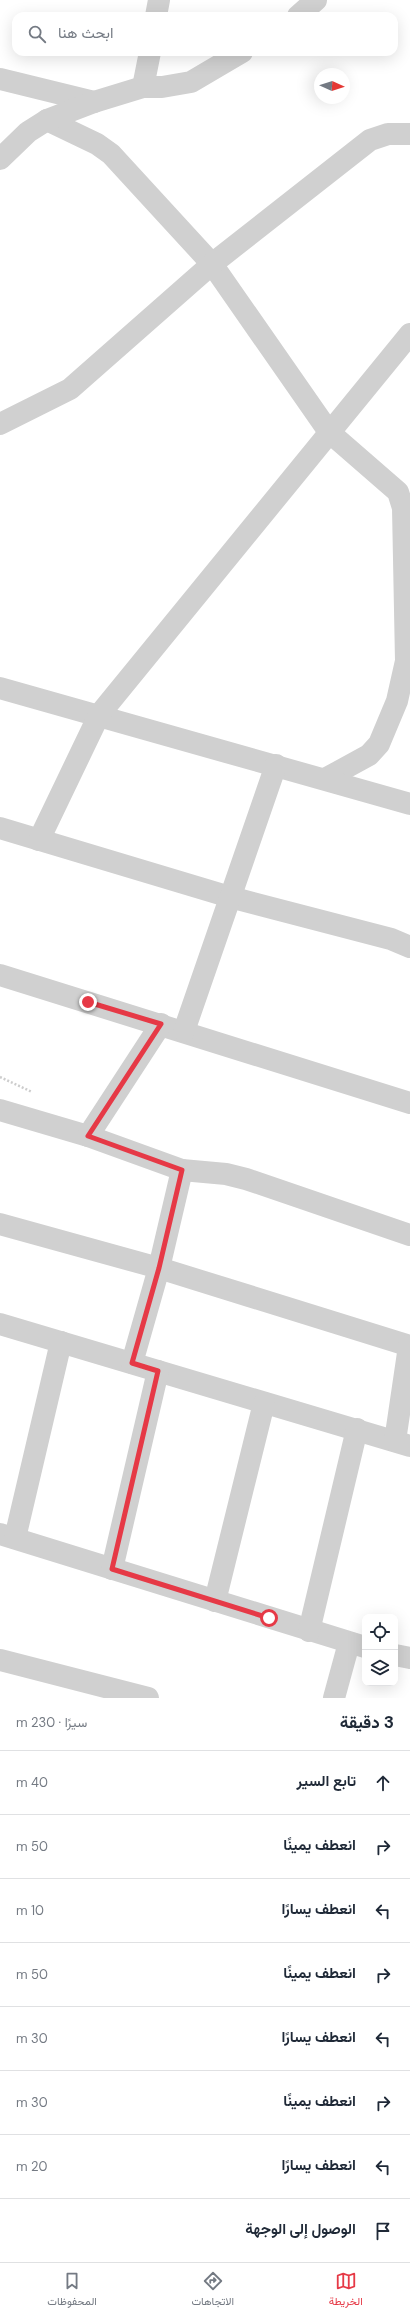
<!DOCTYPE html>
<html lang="ar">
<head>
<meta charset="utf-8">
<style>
  body { margin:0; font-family:"DM Sans",Vazirmatn,sans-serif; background:#f6f6f7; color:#1f2937; direction:rtl }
  .controls { position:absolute; right:12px; bottom:12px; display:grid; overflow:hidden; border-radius:8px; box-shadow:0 4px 16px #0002 }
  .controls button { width:36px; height:36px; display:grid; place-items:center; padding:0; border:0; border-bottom:1px solid #e0e1e3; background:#fff; color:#1f2937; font:20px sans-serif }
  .compass { position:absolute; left:314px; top:68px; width:36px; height:36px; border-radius:50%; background:#fff; box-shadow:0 4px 16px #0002; rotate:93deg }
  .stop { position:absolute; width:12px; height:12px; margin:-9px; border:3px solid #e63946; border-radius:50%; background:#fff }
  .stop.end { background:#e63946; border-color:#fff; box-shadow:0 1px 4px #0008 }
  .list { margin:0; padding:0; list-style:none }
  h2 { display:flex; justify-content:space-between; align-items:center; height:52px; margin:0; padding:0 16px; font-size:17px }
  h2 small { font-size:13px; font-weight:400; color:#747a83 }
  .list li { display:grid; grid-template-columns:26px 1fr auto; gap:12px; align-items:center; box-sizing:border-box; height:64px; padding:0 16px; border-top:1px solid #e0e1e3 }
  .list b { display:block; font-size:15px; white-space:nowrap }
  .list em { font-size:13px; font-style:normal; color:#747a83 }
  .icon { flex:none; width:22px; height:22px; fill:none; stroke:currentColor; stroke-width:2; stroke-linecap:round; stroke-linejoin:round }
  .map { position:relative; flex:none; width:410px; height:1698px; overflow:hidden; direction:ltr }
  .search { position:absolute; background:#fff; box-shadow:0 4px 16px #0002; left:12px; right:12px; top:12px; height:44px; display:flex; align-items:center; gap:10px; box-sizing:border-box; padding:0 14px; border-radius:12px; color:#747a83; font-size:15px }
  .sheet { height:564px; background:#fff }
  nav { display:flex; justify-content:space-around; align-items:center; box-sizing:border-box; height:56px; border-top:1px solid #e0e1e3; background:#fff; font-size:11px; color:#747a83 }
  nav a { display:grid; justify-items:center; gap:2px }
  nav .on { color:#e63946 }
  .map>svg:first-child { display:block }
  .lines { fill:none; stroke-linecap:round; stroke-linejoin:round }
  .path { stroke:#cdcdcd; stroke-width:2.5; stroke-dasharray:2 2; stroke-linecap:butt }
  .street { stroke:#d0d0d0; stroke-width:22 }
  .route { stroke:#e63946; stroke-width:5 }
</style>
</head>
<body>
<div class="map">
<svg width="410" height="1698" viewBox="0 0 410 1698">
  <rect width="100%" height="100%" fill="#fff"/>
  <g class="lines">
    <polyline class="path" points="0,1077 32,1092"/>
    <g class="street">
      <polyline points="156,16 159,0"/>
      <polyline points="298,16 316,0"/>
      <polyline points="0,79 94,102"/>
      <polyline points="143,87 150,52"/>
      <polyline points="47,120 97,144 111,154 212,264 329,432 398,492 403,508 406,661 397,701 379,744 369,755 325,779"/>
      <polyline points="0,159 28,132 47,120 94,102 143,87 162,87 191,82 242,52"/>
      <polyline points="0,424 70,389 212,264 370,140 388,134 410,134"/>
      <polyline points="0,688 410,804"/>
      <polyline points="0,828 230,897 391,939 410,947"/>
      <polyline points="39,840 99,715 410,334"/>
      <polyline points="0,975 410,1103"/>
      <polyline points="184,1031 276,765"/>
      <polyline points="0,1110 88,1136 182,1170 226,1174 246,1179 410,1235"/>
      <polyline points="88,1136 161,1024"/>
      <polyline points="0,1224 159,1268 410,1346"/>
      <polyline points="0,1324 410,1446"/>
      <polyline points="132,1363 159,1268 182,1170"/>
      <polyline points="395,1441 409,1346"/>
      <polyline points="0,1534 365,1647"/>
      <polyline points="15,1538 61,1342"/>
      <polyline points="112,1569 158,1371"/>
      <polyline points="215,1601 264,1403"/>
      <polyline points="309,1631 357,1429"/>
      <polyline points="395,1655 410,1658"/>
      <polyline points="0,1660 148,1698"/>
      <polyline points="334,1698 349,1643"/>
    </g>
  </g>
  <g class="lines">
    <polyline class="route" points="88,1002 161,1024 88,1136 182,1170 159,1268 132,1363 158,1371 112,1569 269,1618"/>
  </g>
</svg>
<div class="controls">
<button><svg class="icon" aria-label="locate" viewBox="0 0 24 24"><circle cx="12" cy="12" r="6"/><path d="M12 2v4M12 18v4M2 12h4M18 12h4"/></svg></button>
<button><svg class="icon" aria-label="layers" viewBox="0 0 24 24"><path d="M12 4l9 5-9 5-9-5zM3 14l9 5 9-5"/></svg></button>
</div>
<svg class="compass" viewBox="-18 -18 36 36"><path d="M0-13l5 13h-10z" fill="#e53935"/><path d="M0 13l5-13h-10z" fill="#747a83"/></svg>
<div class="stop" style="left:269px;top:1618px"></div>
<div class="stop end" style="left:88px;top:1002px"></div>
<div class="search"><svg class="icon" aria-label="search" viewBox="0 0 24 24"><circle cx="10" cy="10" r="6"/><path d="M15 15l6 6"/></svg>ابحث هنا</div>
</div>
<section class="sheet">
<h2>3 دقيقة<small>سيرًا · 230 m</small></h2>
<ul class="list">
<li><svg class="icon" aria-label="ahead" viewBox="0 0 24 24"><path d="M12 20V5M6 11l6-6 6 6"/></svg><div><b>تابع السير</b></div><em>40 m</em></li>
<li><svg class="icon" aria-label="right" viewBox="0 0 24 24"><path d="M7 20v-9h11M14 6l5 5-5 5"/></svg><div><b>انعطف يمينًا</b></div><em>50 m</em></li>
<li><svg class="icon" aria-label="left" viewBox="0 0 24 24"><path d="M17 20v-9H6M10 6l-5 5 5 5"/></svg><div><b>انعطف يسارًا</b></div><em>10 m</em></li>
<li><svg class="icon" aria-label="right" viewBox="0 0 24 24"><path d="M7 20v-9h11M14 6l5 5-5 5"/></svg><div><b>انعطف يمينًا</b></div><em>50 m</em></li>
<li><svg class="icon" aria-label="left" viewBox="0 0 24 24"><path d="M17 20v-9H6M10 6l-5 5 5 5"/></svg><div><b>انعطف يسارًا</b></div><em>30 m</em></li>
<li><svg class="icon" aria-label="right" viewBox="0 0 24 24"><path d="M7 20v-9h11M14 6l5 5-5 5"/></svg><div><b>انعطف يمينًا</b></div><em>30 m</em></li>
<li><svg class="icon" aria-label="left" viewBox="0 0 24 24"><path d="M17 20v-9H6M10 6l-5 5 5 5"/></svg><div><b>انعطف يسارًا</b></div><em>20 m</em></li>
<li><svg class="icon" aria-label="arrive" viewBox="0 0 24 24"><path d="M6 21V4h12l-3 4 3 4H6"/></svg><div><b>الوصول إلى الوجهة</b></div></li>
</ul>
</section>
<nav>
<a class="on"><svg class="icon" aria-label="map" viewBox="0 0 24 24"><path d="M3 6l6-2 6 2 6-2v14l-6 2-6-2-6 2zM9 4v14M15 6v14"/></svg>الخريطة</a>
<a><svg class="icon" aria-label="directions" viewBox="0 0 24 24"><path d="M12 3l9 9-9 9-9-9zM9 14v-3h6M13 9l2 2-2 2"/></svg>الاتجاهات</a>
<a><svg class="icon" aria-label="saved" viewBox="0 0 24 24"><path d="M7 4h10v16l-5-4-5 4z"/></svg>المحفوظات</a>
</nav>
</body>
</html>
